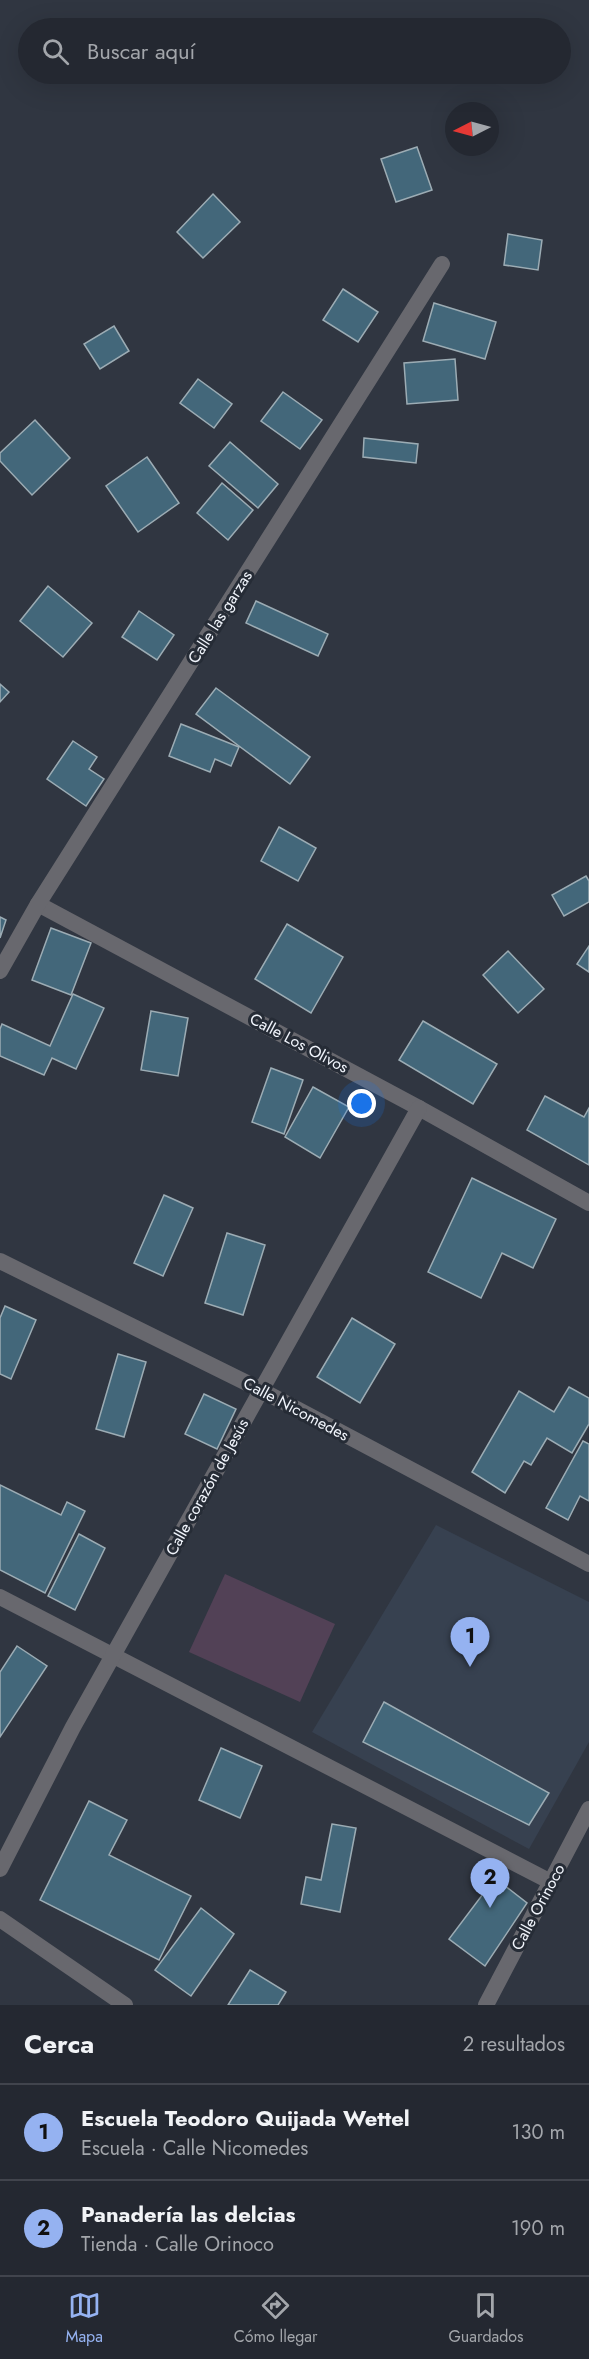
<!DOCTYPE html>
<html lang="es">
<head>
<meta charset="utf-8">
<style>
  body { margin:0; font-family:Jost,sans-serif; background:#30343d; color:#f1f3f6 }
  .compass { position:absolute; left:445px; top:102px; width:54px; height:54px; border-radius:50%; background:#242831; box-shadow:0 6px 24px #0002; rotate:264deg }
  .you { position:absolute; left:362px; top:1104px; width:21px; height:21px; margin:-15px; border:4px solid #fff; border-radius:50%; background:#1a73e8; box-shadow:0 0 0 9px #1a73e833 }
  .badge { display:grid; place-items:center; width:39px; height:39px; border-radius:50%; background:#95b2f1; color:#111; font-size:20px; font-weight:700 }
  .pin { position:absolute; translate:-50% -50px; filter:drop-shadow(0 2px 3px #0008) }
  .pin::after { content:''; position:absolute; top:32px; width:21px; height:18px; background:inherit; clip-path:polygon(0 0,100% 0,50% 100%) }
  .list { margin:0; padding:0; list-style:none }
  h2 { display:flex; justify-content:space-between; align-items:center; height:78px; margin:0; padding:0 24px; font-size:26px }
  h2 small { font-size:20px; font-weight:400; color:#a3a6ab }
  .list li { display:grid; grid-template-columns:39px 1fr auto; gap:18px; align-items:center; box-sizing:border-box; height:96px; padding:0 24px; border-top:2px solid #41444d }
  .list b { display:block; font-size:22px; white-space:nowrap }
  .list p { margin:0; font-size:20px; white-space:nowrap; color:#a3a6ab }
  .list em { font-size:20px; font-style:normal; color:#a3a6ab }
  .icon { flex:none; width:33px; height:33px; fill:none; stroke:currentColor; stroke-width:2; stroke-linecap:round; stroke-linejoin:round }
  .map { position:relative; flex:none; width:589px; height:2005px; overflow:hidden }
  .search { position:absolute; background:#242831; box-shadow:0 6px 24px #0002; left:18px; right:18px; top:18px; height:66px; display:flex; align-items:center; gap:15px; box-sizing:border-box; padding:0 21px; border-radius:33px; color:#a3a6ab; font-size:22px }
  .sheet { height:270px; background:#242831 }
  nav { display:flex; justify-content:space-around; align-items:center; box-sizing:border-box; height:84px; border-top:2px solid #41444d; background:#242831; font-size:16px; color:#a3a6ab }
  nav a { display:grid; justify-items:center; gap:3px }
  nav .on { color:#95b2f1 }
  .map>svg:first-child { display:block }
  .built { fill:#374150 }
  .green { fill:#524156 }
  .building { fill:#43677a; stroke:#9cacb4; stroke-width:1.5 }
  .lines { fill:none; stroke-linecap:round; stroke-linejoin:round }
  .minor { stroke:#68686e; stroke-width:16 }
  .labels { text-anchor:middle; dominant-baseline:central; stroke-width:6; stroke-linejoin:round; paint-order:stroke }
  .street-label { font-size:16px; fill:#f1f5fc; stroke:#262c36 }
</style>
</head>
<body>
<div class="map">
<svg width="589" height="2005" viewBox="0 0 589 2005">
  <rect width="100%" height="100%" fill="#303641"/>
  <polygon class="built" points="436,1525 589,1602 589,1742 529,1849 312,1732"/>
  <polygon class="green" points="225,1574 335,1624 300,1702 189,1652"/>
  <g class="building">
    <polygon points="417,147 432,190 396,202 381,159"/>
    <polygon points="213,194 240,222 203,258 177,232"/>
    <polygon points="508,234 542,240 538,270 504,265"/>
    <polygon points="343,289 378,312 358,342 323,320"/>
    <polygon points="434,303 496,322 485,359 423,341"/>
    <polygon points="114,326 129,351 100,369 84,344"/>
    <polygon points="455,359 458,400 407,404 404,363"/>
    <polygon points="198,379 232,404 214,428 180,403"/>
    <polygon points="283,392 322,420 300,449 261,421"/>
    <polygon points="35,420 70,458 32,495 0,461 0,453"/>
    <polygon points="364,438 418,444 416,463 363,457"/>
    <polygon points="230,442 278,484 258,508 209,466"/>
    <polygon points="147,457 179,503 138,532 106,486"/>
    <polygon points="222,483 253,510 228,540 197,513"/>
    <polygon points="48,586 92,623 63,657 20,621"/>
    <polygon points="256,601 328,634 318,656 246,623"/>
    <polygon points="139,611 174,635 157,660 122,637"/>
    <polygon points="0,684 9,692 0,702"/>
    <polygon points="216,688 310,757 290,784 196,714"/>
    <polygon points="181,724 239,747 231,766 215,759 210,772 169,756"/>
    <polygon points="73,741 97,757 89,769 104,779 86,806 47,779"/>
    <polygon points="279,827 316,848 298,881 261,861"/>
    <polygon points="586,876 589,881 589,902 564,916 552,895"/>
    <polygon points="0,917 6,920 0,938"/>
    <polygon points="287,924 343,957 311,1013 255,979"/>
    <polygon points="51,928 91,943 71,995 32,980"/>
    <polygon points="589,946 589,972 577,964"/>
    <polygon points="508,951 544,989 518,1013 483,975"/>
    <polygon points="73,994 104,1008 76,1069 52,1058 44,1075 0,1056 0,1029 2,1024 50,1046"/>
    <polygon points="151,1011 188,1018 178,1076 141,1070"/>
    <polygon points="423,1021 497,1064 473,1104 399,1060"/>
    <polygon points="271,1068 303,1080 284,1134 252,1122"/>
    <polygon points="313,1087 349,1107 320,1158 285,1137"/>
    <polygon points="545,1096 584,1117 589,1108 589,1165 527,1130"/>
    <polygon points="472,1178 556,1219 533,1268 502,1253 481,1298 428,1272"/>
    <polygon points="164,1195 193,1208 163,1276 134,1263"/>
    <polygon points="227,1233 265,1245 243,1315 205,1303"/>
    <polygon points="5,1306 36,1320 11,1379 0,1374 0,1318"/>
    <polygon points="352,1318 395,1344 360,1403 317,1377"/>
    <polygon points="118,1354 146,1362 124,1437 96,1429"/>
    <polygon points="569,1387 589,1398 589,1424 572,1453 547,1438 531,1465 524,1461 505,1493 472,1472 519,1391 554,1412"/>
    <polygon points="204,1394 236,1409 217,1449 185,1434"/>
    <polygon points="583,1441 589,1444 589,1501 580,1496 568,1520 546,1508"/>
    <polygon points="0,1485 61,1515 67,1502 85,1511 45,1593 0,1570"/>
    <polygon points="79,1534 105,1548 75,1610 48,1596"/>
    <polygon points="17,1646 47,1666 0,1737 0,1672"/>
    <polygon points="384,1702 549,1793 529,1825 363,1742"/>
    <polygon points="221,1748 262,1766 240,1818 199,1800"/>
    <polygon points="89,1801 127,1820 109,1855 191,1896 159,1960 40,1900"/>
    <polygon points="332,1824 356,1828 340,1912 301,1904 306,1877 321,1880"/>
    <polygon points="495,1878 527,1903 485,1966 449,1939"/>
    <polygon points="201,1908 234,1934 191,1996 155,1970"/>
    <polygon points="250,1970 286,1992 278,2005 228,2005"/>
  </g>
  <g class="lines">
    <g class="minor">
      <polyline points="38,904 419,1108 589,1203"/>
      <polyline points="0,971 38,904 442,264"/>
      <polyline points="0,1261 261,1390 589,1564"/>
      <polyline points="0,1597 551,1882"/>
      <polyline points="0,1869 73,1727 419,1108"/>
      <polyline points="0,1919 125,2005"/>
      <polyline points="486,2005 589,1809"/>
    </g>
  </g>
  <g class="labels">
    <g class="street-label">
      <text transform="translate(220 617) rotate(-58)">Calle las garzas</text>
      <text transform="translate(299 1043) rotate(28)">Calle Los Olivos</text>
      <text transform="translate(296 1409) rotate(28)">Calle Nicomedes</text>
      <text transform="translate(207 1487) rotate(-61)">Calle corazón de Jesús</text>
      <text transform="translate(538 1907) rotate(-62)">Calle Orinoco</text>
    </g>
  </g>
</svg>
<svg class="compass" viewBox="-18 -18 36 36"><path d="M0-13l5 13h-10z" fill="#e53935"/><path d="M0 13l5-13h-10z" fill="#a3a6ab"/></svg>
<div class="you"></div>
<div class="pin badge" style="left:470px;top:1667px">1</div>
<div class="pin badge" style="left:490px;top:1908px">2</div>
<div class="search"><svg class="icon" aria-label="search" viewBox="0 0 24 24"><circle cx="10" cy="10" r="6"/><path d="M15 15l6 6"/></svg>Buscar aquí</div>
</div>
<section class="sheet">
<h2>Cerca<small>2 resultados</small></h2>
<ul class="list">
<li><span class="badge">1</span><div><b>Escuela Teodoro Quijada Wettel</b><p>Escuela · Calle Nicomedes</p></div><em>130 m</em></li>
<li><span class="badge">2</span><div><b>Panadería las delcias</b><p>Tienda · Calle Orinoco</p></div><em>190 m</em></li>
</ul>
</section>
<nav>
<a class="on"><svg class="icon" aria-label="map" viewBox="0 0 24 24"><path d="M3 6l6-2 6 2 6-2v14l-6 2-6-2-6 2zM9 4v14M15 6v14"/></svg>Mapa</a>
<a><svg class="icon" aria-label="directions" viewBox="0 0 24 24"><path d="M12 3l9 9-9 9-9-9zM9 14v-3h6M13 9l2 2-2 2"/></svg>Cómo llegar</a>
<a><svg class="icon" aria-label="saved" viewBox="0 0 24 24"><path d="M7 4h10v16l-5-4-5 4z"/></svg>Guardados</a>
</nav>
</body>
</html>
